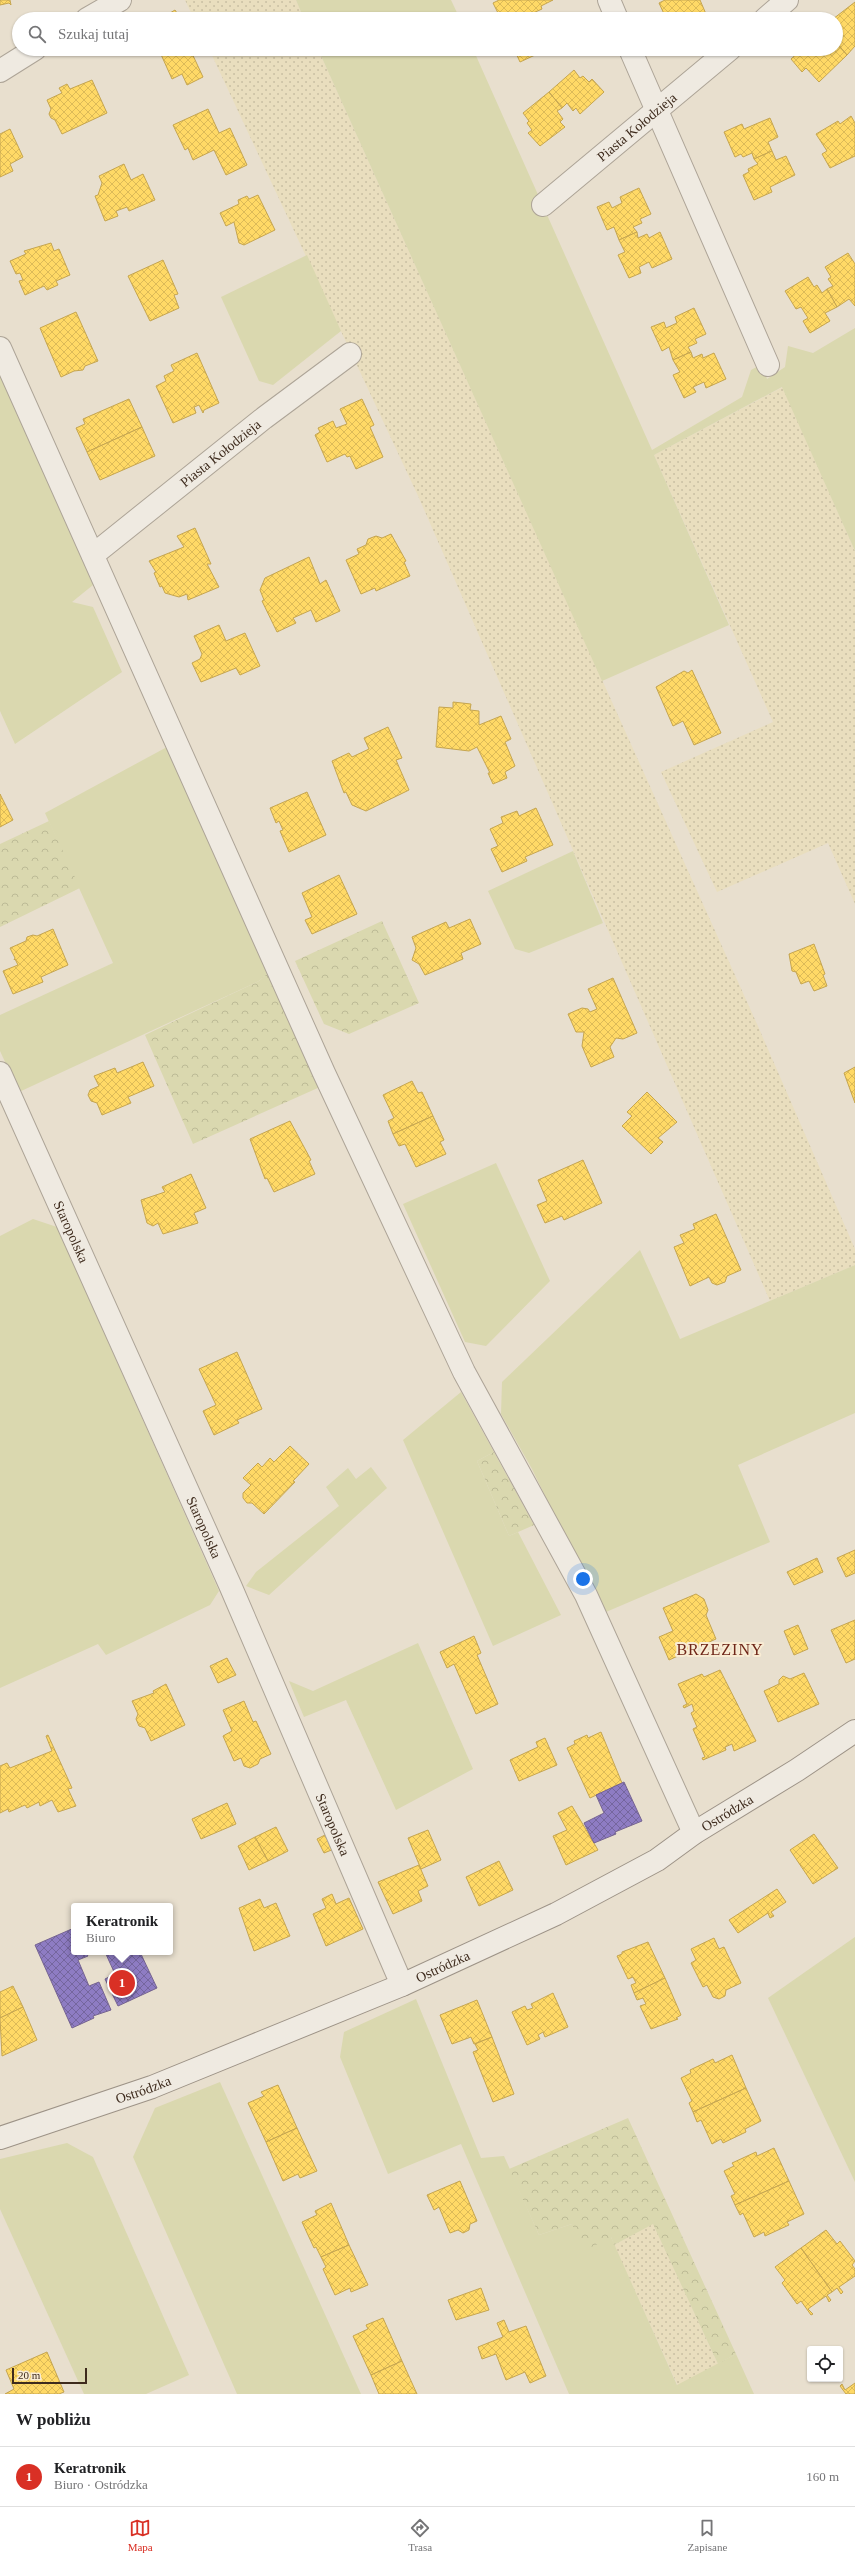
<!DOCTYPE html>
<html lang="pl">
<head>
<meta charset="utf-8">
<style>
  body { margin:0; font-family:"Times New Roman",serif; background:#f6f6f6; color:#202124 }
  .controls { position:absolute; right:12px; bottom:12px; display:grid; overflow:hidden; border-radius:4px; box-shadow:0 1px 3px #0004 }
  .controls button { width:36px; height:36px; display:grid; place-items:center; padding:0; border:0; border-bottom:1px solid #e0e0e0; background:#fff; color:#202124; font:20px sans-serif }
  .scale { position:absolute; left:12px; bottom:10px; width:75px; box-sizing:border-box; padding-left:4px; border:2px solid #3e2b1d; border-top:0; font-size:11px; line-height:14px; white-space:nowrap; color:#3e2b1d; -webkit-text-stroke:3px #f9ecd4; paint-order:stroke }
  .you { position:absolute; left:583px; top:1579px; width:14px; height:14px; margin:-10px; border:3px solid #fff; border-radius:50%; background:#1a73e8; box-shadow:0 0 0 6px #1a73e833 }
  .badge { display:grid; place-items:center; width:26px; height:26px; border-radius:50%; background:#d93025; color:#fff; font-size:13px; font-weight:700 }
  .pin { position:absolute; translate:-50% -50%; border:2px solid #fff; box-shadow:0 1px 4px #0006 }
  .popup { position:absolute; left:71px; top:1903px; width:102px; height:52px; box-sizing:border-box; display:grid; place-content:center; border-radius:4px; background:#fff; filter:drop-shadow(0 1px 3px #0005); font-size:13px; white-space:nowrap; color:#757577 }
  .popup b { font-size:15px; color:#202124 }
  .popup::after { content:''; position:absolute; left:50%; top:100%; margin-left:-8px; border:8px solid transparent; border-top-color:#fff }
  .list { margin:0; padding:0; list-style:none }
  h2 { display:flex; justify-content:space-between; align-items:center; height:52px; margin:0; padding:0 16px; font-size:17px }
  h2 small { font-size:13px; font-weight:400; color:#757577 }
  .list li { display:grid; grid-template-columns:26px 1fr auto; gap:12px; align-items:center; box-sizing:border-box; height:60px; padding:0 16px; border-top:1px solid #e0e0e0 }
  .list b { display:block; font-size:15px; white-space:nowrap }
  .list p { margin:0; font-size:13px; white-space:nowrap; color:#757577 }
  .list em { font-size:13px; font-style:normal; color:#757577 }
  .icon { flex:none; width:22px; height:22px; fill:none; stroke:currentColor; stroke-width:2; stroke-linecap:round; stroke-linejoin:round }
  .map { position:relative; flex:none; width:855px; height:2394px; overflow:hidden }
  .search { position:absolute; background:#fff; box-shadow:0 1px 3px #0004; left:12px; right:12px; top:12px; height:44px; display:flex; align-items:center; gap:10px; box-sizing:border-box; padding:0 14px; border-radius:22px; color:#757577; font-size:15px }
  .sheet { height:112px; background:#fff }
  nav { display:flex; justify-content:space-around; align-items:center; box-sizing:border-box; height:56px; border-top:1px solid #e0e0e0; background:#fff; font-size:11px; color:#757577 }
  nav a { display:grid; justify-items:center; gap:2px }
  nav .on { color:#d93025 }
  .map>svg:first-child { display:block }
  .farmland { fill:url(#farmland-dots) }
  .grass { fill:#dad8af }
  .forest { fill:url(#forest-crowns) }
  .homes { fill:url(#homes-cross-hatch); stroke:#c5a550 }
  .offices { fill:url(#offices-cross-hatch); stroke:#766491 }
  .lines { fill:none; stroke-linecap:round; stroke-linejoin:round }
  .street-casing { stroke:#ada497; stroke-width:24 }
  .secondary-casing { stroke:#9d9387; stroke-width:24 }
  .street { stroke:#efeae1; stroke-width:22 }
  .secondary { stroke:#efeae1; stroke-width:22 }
  .labels { text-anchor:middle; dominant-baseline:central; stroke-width:4; stroke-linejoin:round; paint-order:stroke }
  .street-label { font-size:14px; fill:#3e2b1d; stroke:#f9ecd4 }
  .quarter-label { font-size:16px; letter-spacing:1px; fill:#6f2618; stroke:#f9ecd4 }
</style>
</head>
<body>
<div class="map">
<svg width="855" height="2394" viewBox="0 0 855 2394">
  <defs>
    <pattern id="farmland-dots" width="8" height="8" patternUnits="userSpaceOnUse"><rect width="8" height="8" fill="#e9debe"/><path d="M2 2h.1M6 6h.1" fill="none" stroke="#c9bfa3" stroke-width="1.8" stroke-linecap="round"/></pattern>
    <pattern id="forest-crowns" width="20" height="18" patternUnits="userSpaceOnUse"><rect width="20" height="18" fill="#dad8af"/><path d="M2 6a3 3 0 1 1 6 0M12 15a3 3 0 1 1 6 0" fill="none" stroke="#bcba96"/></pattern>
    <pattern id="homes-cross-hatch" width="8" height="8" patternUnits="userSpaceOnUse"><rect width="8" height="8" fill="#ffd966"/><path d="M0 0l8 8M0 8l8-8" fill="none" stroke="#dcba58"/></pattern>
    <pattern id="offices-cross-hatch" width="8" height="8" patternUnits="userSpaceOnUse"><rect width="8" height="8" fill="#8e7cc3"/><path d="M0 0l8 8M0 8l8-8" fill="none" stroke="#75669e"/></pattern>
  </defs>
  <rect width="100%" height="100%" fill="#e8dfce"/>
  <g class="farmland">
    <polygon points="185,0 296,0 304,19 194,19"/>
    <polygon points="209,49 318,49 757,1024 855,1249 855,1265 770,1301 419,498"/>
    <polygon points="783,387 855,551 855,904 828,843 717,892 661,772 773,722 654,455"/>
    <polygon points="653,2223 718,2364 678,2386 614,2245"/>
  </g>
  <g class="grass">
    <polygon points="296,0 451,0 460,19 304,19"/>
    <polygon points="318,49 473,49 652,450 742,397 751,370 762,364 767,379 785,367 788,346 813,353 855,328 855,551 782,387 654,455 729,625 602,681"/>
    <polygon points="307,255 341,331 273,385 259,381 221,297"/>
    <polygon points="0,369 93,585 72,602 93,607 122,672 15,744 0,711"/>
    <polygon points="167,747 269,972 259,981 19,1092 0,1051 0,1015 113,963 45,813"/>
    <polygon points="573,851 603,923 529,953 515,949 488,891"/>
    <polygon points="496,1163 550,1281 486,1346 465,1342 403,1204"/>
    <polygon points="33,1219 57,1227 219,1591 210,1605 106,1655 98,1644 0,1688 0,1236"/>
    <polygon points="640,1250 680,1339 855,1265 855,1413 738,1465 770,1542 606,1612 567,1541 532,1469 501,1414 502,1382"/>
    <polygon points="461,1392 494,1452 477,1461 509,1536 518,1532 561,1615 493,1646 403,1440"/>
    <polygon points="371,1467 387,1488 269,1595 246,1586 256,1572 339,1506 326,1487 348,1468 356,1479"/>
    <polygon points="418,1643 473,1769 396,1810 346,1700 304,1717 289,1681 313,1691"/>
    <polygon points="855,1937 855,2182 768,1998"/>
    <polygon points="416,1999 481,2158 504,2156 539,2235 572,2224 611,2237 677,2385 736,2354 754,2394 569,2394 461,2144 388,2174 340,2057 344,2032"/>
    <polygon points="220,2082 361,2394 237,2394 133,2157 155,2108"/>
    <polygon points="67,2143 93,2157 189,2375 146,2394 84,2394 0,2209 0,2159"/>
  </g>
  <g class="forest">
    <polygon points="49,821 80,888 0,927 0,844"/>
    <polygon points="382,921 419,1003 349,1034 324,1024 295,961"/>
    <polygon points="269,972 320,1087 193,1144 145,1035 259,981"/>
    <polygon points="494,1452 534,1525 509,1536 477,1461"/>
    <polygon points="628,2118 736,2354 718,2364 653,2224 614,2245 611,2237 584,2251 572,2224 539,2235 509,2169"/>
  </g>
  <g class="homes">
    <polygon points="0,0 10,0 11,5 9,3 0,5"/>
    <polygon points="499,0 553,0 541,6 542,9 533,13 536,19 516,19 514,16 501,19 493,3"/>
    <polygon points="665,0 700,0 706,14 694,19 669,19 667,15 665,16 659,3"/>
    <polygon points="855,2 855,46 847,55 836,42 838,36 836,33 836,19 833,19"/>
    <polygon points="175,10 181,19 160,19"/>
    <polygon points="836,42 847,55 819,82 806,68 802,72 791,59 802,49 836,49"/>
    <polygon points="150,49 190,49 203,77 187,85 182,74 172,79 159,50 153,54"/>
    <polygon points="514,49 548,49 520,62"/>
    <polygon points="574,70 580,78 583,76 589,82 592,79 604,92 580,114 576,108 573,111 567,103 562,108 549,92"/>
    <polygon points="92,80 107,113 62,134 55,120 51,118 49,114 51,109 47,100 62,93 59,88 67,84 70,89"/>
    <polygon points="549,92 562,108 557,111 563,119 560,122 565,127 540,146 528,133 532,130 527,123 529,121 523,113"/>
    <polygon points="208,109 219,133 230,128 247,165 226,175 214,150 193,160 188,148 185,150 173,125"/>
    <polygon points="851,116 855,123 855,156 830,168 822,154 827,151 816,134 838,121 840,124"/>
    <polygon points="770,118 778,137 768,142 772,151 754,159 752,153 743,157 741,154 735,157 724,132 742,124 744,129"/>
    <polygon points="10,129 23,157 10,164 13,171 0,177 0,134"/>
    <polygon points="772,151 776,160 786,156 795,175 770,187 772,192 754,200 743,175 749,172 748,169 758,164 754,159"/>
    <polygon points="124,164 131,180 143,174 155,200 129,211 127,207 116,211 118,216 105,221 95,196 98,195 102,183 99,176"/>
    <polygon points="639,188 651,214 640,219 642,223 633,227 637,232 619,240 614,227 607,230 597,207 609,202 612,208 622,203 620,197"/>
    <polygon points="258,195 275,230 244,245 239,243 234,222 226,226 220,213 239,204 238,200 247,196 249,199"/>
    <polygon points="637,232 638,238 647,234 649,238 660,232 672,259 652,268 649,262 639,267 641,273 629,278 618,255 625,252 619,240"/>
    <polygon points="51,243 54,251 59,249 70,275 56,281 58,285 47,290 44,286 25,295 19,281 23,280 20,273 16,274 10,261 26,254 24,251"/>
    <polygon points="848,253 855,264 855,306 849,299 837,307 827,289 833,286 828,279 831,277 825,267"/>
    <polygon points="163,260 178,294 174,295 179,308 150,321 128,276"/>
    <polygon points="808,277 814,287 817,285 822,293 827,289 837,307 825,313 830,321 810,333 803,321 808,318 801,307 796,309 785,291"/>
    <polygon points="694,308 706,334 695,339 697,343 688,347 691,352 673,360 669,347 662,351 651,327 664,322 666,328 677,323 675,317"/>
    <polygon points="76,312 98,361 85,366 83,370 74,371 61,377 40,328"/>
    <polygon points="691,352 693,358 702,354 703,358 714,353 726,379 706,388 704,382 693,387 696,392 684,398 673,375 680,372 673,360"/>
    <polygon points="197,353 219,403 204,410 203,413 199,405 194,407 196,413 173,423 156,386 166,381 164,376 174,371 171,365"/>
    <polygon points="129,399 142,427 87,452 76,428 85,424 83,419"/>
    <polygon points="362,399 374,425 370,427 383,457 356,469 350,456 347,457 345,454 327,462 315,435 320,432 318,428 333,421 336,428 347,424 340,409"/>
    <polygon points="142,427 155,456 100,480 87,452"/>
    <polygon points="195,528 211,564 207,564 219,587 188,600 187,594 179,597 165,593 162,586 160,587 154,573 156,572 149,561 184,547 177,536"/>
    <polygon points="391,534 406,561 404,562 410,576 376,591 375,588 361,594 346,560 359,554 357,549 366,545 368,539 376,536 382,538"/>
    <polygon points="309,557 320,584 326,580 340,611 316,622 311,610 293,618 296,623 277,632 262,601 264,600 260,590 265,578"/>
    <polygon points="219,625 226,641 245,633 260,666 240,675 236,668 201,682 192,663 200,659 202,654 194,636"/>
    <polygon points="692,670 721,733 694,745 683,721 673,726 656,687 684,671 688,673"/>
    <polygon points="453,702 471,704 470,710 479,711 479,725 501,716 511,739 505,742 515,766 505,772 507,778 493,784 488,773 490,773 477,747 469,751 436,747 439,707 453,708"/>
    <polygon points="388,727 402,758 396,760 409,790 366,811 352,805 346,792 344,793 332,761 349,753 352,757 369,749 364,738"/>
    <polygon points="307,792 326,835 289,852 280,831 283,830 279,821 276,823 270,808"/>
    <polygon points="0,794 13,820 0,827"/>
    <polygon points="536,808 553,845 525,857 527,861 502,872 491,849 498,846 490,829 503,823 501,817 517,811 519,816"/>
    <polygon points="339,875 357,914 312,934 305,920 312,917 302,893"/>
    <polygon points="470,919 481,944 461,953 463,959 425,975 419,964 412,960 416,948 412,937 446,922 449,928"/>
    <polygon points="53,929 68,965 41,977 43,982 13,994 3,971 18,965 15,959 14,960 15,958 10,948 26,941 27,937 33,935 37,936"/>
    <polygon points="814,944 825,974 823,975 827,986 814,991 809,981 801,984 796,972 792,971 789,954"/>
    <polygon points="613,978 637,1033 623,1039 616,1038 610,1047 614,1057 591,1067 582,1046 584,1032 576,1032 568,1014 582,1008 588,1009 590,1012 597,1009 588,989"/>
    <polygon points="143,1062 154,1086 128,1097 131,1103 102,1115 97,1103 91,1101 88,1095 90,1090 99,1086 94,1076 115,1068 117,1073"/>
    <polygon points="855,1067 855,1103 844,1073"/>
    <polygon points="412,1081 418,1093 422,1092 433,1116 393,1134 388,1121 394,1118 383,1095"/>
    <polygon points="647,1092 677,1122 658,1138 663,1142 651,1154 622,1126 632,1116 627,1112"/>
    <polygon points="433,1116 444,1140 440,1142 446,1154 416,1167 405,1144 399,1146 393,1134"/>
    <polygon points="290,1121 311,1160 309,1161 315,1174 274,1192 267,1178 265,1179 250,1139"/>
    <polygon points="583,1160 602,1203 564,1220 562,1216 545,1223 537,1205 547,1201 538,1180"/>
    <polygon points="191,1174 206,1208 194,1213 198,1223 163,1234 158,1223 153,1226 147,1223 141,1200 165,1192 162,1187"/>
    <polygon points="716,1214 741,1270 727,1276 725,1282 717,1285 712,1283 709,1277 690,1286 674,1247 684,1243 680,1235 695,1229 693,1224"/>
    <polygon points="237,1352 262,1409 237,1420 239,1423 214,1435 203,1411 216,1405 199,1369"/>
    <polygon points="290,1446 309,1464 293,1481 295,1482 264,1514 252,1503 247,1503 243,1498 243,1493 251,1485 243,1478 258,1463 262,1467 270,1458 274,1462"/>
    <polygon points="855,1550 855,1573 846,1577 837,1558"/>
    <polygon points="817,1558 823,1572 794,1585 787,1572"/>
    <polygon points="696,1594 704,1599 708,1610 706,1615 716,1639 669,1660 659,1637 673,1631 663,1608"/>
    <polygon points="855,1620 855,1659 846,1663 831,1630"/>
    <polygon points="798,1625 808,1649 794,1655 784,1631"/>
    <polygon points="474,1636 481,1653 477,1655 498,1704 476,1714 454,1664 447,1668 440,1652"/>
    <polygon points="227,1658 236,1675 218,1683 210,1666"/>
    <polygon points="720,1670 756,1741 734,1751 732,1744 725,1747 726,1750 703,1760 702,1758 705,1757 693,1729 697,1727 691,1713 694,1711 692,1704 684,1708 683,1706 687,1704 678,1684 702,1674 704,1677"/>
    <polygon points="804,1673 819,1704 778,1722 764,1691 779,1684 779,1680 783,1676 790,1679"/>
    <polygon points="166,1684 185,1725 151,1741 145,1728 139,1726 136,1719 138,1714 132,1701 154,1693 153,1691"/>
    <polygon points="244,1701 253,1722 256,1721 271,1754 260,1759 258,1764 250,1768 244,1766 241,1758 234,1761 223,1736 232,1731 223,1710"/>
    <polygon points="601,1732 622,1783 590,1798 567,1748 575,1744 574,1741 587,1735 588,1738"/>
    <polygon points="48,1735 72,1788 68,1789 76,1806 58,1812 52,1800 40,1806 39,1802 27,1808 25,1805 9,1812 8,1809 0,1813 0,1766 7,1763 10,1768 52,1751 46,1736"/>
    <polygon points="545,1738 557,1765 519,1781 510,1760 538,1747 536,1742"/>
    <polygon points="227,1803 236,1824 201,1839 192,1819"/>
    <polygon points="572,1806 598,1850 566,1865 553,1836 567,1830 558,1813"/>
    <polygon points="276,1827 288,1851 268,1861 255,1837"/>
    <polygon points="428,1830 441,1860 421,1869 408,1838"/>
    <polygon points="327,1834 334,1849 324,1853 317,1839"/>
    <polygon points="814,1834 838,1868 813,1884 790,1850"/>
    <polygon points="255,1837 268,1861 249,1870 238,1846"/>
    <polygon points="499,1861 513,1890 479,1906 466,1877"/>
    <polygon points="419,1865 428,1886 418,1891 422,1901 393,1914 378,1882"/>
    <polygon points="777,1889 786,1902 771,1912 774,1916 770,1918 768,1913 738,1933 729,1920"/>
    <polygon points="332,1894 336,1904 349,1898 363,1929 326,1946 313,1914 326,1908 322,1899"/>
    <polygon points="260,1899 264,1908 276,1903 290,1936 254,1951 239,1908"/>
    <polygon points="714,1938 719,1949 724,1947 741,1983 726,1990 725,1996 719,1999 713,1997 707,1985 703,1987 691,1963 696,1960 691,1949"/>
    <polygon points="648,1942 665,1978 634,1993 631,1985 636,1983 633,1977 628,1979 617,1956 622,1954 622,1952"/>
    <polygon points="665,1978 681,2015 676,2018 678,2019 651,2029 640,2006 646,2004 643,1998 637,2000 634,1993"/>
    <polygon points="13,1986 23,2007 0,2018 0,1992"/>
    <polygon points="553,1993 568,2027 545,2037 543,2032 538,2035 540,2039 527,2045 512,2012 525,2006 527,2010 533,2008 531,2004"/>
    <polygon points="477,2000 492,2037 474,2044 471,2037 452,2044 440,2015"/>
    <polygon points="23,2007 37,2040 2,2056 0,2018"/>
    <polygon points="492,2037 514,2094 493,2102 473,2052 478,2050 475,2044"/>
    <polygon points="732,2055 746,2088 693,2112 689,2103 692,2101 681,2078 691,2073 690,2070 713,2059 715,2063"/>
    <polygon points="278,2085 297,2128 266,2142 248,2103 264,2096 261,2092"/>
    <polygon points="746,2088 761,2121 745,2129 746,2132 723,2143 721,2139 712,2144 701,2120 697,2122 693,2112"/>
    <polygon points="297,2128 317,2171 300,2178 298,2174 283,2181 266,2142"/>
    <polygon points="774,2148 789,2181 735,2205 731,2196 735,2194 724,2171 734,2166 732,2163 756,2152 757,2156"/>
    <polygon points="460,2181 477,2221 470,2224 469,2230 463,2233 458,2230 450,2233 439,2207 434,2210 427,2195"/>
    <polygon points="789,2181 804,2214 787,2222 789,2225 765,2236 764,2232 754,2237 743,2213 740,2215 735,2205"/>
    <polygon points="331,2203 349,2245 321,2257 316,2247 314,2248 302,2222 317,2215 315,2211"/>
    <polygon points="826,2230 837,2244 840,2241 855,2261 852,2265 855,2269 855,2276 839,2287 843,2292 841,2294 837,2288 832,2292 801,2248"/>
    <polygon points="349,2245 368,2285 351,2292 350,2288 335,2295 323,2269 326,2267 321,2257"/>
    <polygon points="801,2248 832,2292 827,2295 831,2300 829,2302 826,2296 808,2309 813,2314 811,2315 801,2301 797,2304 782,2283 785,2280 775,2267"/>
    <polygon points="481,2288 489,2310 456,2320 448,2300"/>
    <polygon points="383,2318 402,2361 371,2375 353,2336 368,2329 366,2325"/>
    <polygon points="504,2320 509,2332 526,2326 546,2376 530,2383 525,2372 506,2380 496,2354 482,2359 478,2347 503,2337 497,2323"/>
    <polygon points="47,2352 64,2392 59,2394 5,2394 14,2389 6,2370"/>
    <polygon points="402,2361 417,2394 379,2394 371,2375"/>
    <polygon points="855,2383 855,2394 846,2394 840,2386 842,2384 845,2390"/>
  </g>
  <g class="offices">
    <polygon points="624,1782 642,1821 615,1832 616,1834 594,1843 584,1823 604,1813 596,1795"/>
    <polygon points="74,1928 74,1952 89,1952 86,1953 88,1956 78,1960 89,1986 99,1982 111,2010 93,2016 94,2018 72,2028 35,1945"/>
    <polygon points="105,1952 140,1952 157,1988 118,2006 105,1979 115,1974"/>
  </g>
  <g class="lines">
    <g class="street-casing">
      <g id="street">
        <polyline points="609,0 617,19"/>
        <polyline points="87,19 120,0"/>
        <polyline points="765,19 787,0"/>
        <polyline points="630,49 768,365"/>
        <polyline points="0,71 35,49"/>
        <path id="s1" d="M543,205l187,-156"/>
        <polyline points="0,348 324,1073 464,1372 586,1595 694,1833"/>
        <path id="s2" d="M93,555l171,-137 86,-64"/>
        <path id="s3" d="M0,1073l230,512 172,400"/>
      </g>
    </g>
    <g class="secondary-casing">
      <g id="secondary">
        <path id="s4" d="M0,2138l152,-51 250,-102 154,-71 101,-54 37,-27 103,-63 58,-39"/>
      </g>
    </g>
    <use href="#street" class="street"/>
    <use href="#secondary" class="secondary"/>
  </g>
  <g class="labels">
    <g class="street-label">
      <text stroke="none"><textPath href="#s1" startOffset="122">Piasta Kołodzieja</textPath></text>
      <text stroke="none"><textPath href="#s2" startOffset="163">Piasta Kołodzieja</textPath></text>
      <text stroke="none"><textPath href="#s3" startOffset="174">Staropolska</textPath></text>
      <text stroke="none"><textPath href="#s3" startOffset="498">Staropolska</textPath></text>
      <text stroke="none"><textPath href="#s4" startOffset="799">Ostródzka</textPath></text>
      <text stroke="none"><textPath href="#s3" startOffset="822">Staropolska</textPath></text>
      <text stroke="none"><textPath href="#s4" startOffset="475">Ostródzka</textPath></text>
      <text stroke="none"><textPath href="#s4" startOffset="151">Ostródzka</textPath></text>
    </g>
    <g class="quarter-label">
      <text x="720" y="1649">BRZEZINY</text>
    </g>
  </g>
</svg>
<div class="controls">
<button><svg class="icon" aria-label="locate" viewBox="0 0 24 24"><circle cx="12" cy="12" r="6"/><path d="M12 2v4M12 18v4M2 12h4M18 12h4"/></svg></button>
</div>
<div class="scale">20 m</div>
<div class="you"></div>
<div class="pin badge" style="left:122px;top:1983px">1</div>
<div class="popup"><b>Keratronik</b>Biuro</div>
<div class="search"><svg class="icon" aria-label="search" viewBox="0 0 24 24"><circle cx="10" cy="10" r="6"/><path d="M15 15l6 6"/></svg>Szukaj tutaj</div>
</div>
<section class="sheet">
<h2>W pobliżu<small></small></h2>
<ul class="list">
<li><span class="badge">1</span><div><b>Keratronik</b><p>Biuro · Ostródzka</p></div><em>160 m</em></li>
</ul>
</section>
<nav>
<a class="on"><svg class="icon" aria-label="map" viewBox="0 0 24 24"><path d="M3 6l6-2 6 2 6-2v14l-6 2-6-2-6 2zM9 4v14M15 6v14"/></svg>Mapa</a>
<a><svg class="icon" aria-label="directions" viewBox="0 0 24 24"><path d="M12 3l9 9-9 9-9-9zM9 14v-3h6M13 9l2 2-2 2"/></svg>Trasa</a>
<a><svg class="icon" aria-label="saved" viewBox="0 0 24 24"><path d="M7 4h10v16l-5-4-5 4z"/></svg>Zapisane</a>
</nav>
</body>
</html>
